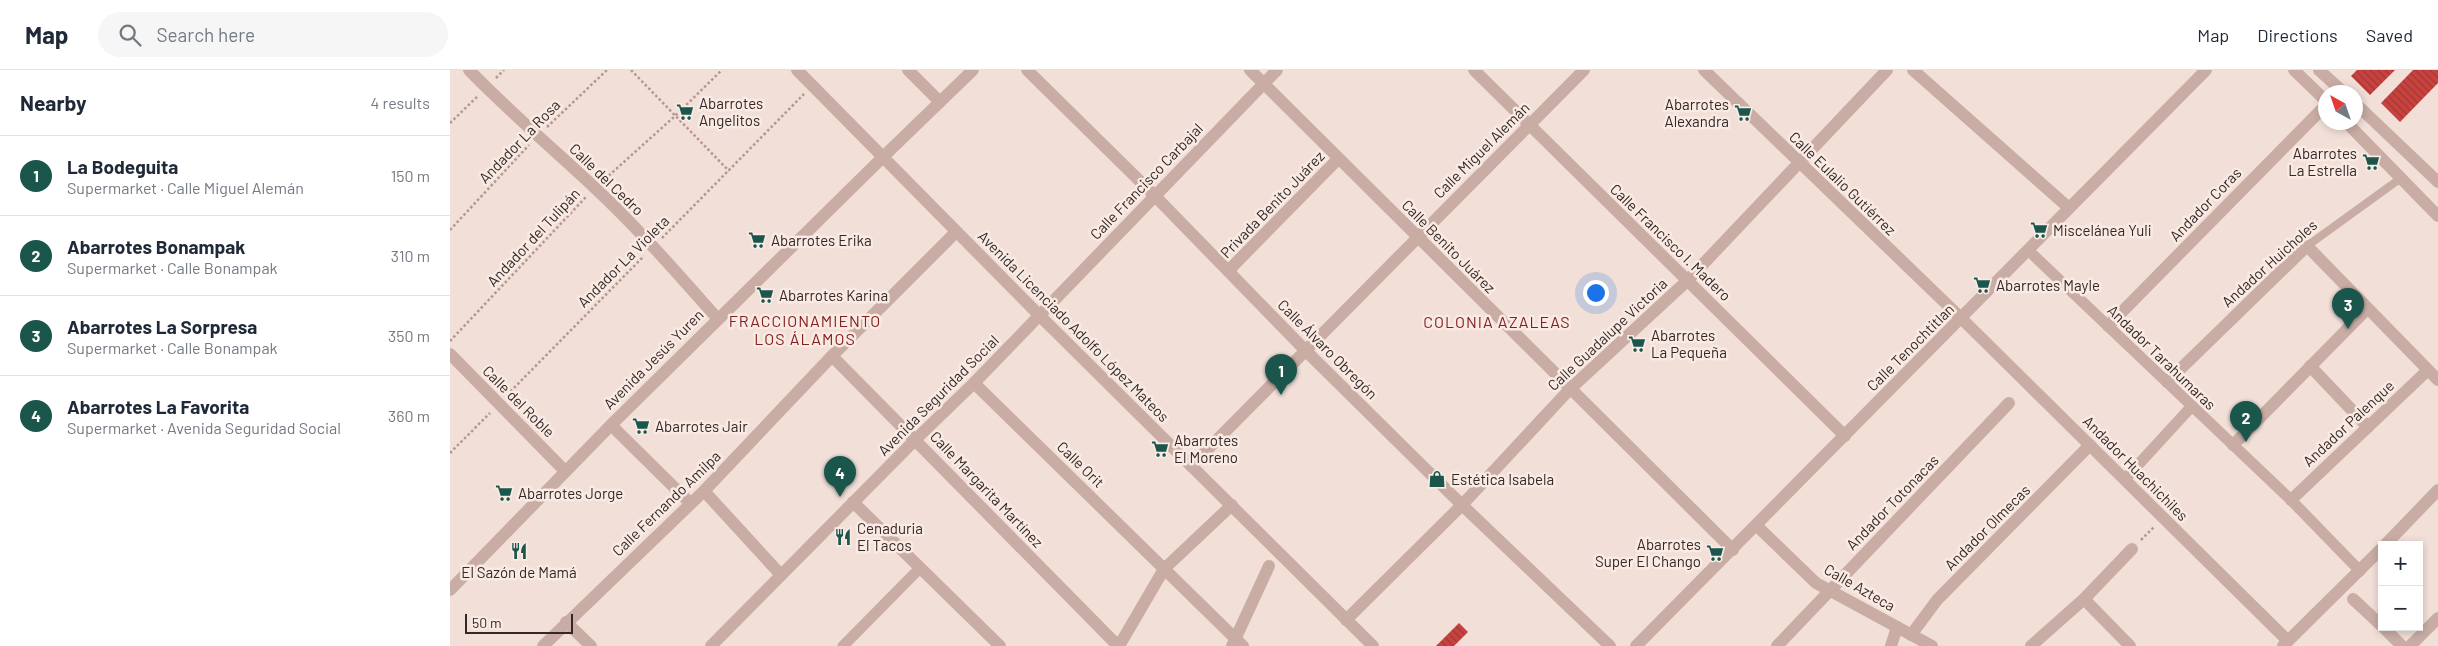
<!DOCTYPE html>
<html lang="en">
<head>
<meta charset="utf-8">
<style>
  body { margin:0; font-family:Barlow,sans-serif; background:#f6f6f7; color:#1f2937 }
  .controls { position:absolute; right:15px; bottom:15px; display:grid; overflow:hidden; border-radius:0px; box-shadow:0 2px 8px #0003 }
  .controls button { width:45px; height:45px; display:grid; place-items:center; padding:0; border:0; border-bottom:1px solid #e0e1e3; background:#fff; color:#1f2937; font:25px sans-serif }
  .compass { position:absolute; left:1868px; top:15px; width:45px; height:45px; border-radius:50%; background:#fff; box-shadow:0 2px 8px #0003; rotate:320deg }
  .scale { position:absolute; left:15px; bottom:12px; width:108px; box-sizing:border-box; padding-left:5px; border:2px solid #342726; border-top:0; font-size:14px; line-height:18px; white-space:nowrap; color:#342726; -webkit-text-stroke:4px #f9ebe4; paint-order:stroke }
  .you { position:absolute; left:1145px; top:222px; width:18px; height:18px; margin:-12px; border:4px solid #fff; border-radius:50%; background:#1a73e8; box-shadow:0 0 0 8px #1a73e833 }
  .badge { display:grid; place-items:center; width:32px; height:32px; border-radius:50%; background:#1b564d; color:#fff; font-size:16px; font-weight:700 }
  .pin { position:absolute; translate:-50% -41px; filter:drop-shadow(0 1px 2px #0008) }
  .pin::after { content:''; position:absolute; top:26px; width:18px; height:15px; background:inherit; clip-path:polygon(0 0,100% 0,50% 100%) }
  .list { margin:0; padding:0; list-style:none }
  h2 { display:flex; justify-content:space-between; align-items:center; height:65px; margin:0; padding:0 20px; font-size:21px }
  h2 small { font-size:16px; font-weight:400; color:#747a83 }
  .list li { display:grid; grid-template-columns:32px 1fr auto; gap:15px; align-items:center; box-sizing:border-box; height:80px; padding:0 20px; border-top:1px solid #e0e1e3 }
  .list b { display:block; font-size:19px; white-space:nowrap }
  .list p { margin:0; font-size:16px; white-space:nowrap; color:#747a83 }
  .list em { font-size:16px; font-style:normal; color:#747a83 }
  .icon { flex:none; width:28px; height:28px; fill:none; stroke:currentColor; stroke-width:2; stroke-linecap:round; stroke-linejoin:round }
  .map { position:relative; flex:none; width:1988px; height:576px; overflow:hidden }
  header { display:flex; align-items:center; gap:30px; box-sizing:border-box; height:70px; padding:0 25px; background:#fff; border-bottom:1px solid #e0e1e3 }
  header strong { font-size:24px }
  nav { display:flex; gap:28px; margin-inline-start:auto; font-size:18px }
  .search { width:350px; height:45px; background:#f6f6f7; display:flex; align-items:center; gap:12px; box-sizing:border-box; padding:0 18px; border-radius:28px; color:#747a83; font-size:19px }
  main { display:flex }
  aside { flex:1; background:#fff }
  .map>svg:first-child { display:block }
  .building { fill:url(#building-back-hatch) }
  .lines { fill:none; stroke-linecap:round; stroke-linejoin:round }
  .path { stroke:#b5968e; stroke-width:2.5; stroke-dasharray:2.5 2.5; stroke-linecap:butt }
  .service { stroke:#c9ada4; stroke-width:8 }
  .pedestrian { stroke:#c9ada4; stroke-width:11 }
  .minor { stroke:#c9ada4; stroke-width:12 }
  .tertiary { stroke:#c9ada4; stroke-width:12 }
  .labels { text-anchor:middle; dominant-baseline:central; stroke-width:5; stroke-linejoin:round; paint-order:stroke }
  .poi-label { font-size:15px; fill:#342726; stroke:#f9ebe4; text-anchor:start }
  .street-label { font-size:15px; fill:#342726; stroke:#f9ebe4 }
  .neighbourhood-label { font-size:16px; letter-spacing:1px; fill:#84201e; stroke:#f9ebe4 }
</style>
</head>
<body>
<header>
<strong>Map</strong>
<div class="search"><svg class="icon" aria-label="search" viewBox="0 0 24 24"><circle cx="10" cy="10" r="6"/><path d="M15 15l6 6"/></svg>Search here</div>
<nav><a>Map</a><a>Directions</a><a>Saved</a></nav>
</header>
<main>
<aside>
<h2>Nearby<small>4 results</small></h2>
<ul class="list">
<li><span class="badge">1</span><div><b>La Bodeguita</b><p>Supermarket · Calle Miguel Alemán</p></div><em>150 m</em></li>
<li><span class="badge">2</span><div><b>Abarrotes Bonampak</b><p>Supermarket · Calle Bonampak</p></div><em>310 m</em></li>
<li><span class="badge">3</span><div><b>Abarrotes La Sorpresa</b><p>Supermarket · Calle Bonampak</p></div><em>350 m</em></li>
<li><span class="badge">4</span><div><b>Abarrotes La Favorita</b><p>Supermarket · Avenida Seguridad Social</p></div><em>360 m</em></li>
</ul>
</aside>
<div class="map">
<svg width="1988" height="576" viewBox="0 0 1988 576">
  <defs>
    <pattern id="building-back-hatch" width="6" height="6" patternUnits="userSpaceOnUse" patternTransform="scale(1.25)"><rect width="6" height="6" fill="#c8423f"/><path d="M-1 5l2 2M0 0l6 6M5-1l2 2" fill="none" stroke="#a33735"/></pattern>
  </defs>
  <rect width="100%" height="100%" fill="#f1dfd8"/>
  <g class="building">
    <polygon points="1907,0 1945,0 1920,25 1901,6"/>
    <polygon points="1963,0 1988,0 1988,13 1950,52 1931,33"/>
    <polygon points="1009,553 1018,562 1004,576 986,576"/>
  </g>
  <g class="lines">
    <g class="path">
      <polyline points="181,0 279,101"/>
      <polyline points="46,8 54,0"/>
      <polyline points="0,53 28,26"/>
      <polyline points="97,57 157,0"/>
      <polyline points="155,109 225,46 272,0"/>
      <polyline points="0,160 79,75"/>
      <polyline points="212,168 354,24"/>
      <polyline points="0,271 136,127"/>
      <polyline points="57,325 194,186"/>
      <polyline points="0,383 40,343"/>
      <polyline points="1691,470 1705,456"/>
    </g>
    <polyline class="service" points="1857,176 1951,108"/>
    <g class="pedestrian">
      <polyline points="1578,180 1841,430 1910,501"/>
      <polyline points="1675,409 1742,336"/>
      <polyline points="393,576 470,498"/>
    </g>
    <g class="minor">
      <path d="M19,0c40,41 83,78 125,117 44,41 83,86 123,131"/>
      <polyline points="458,0 490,32"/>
      <polyline points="577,0 704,125 857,282 1012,435 1160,576"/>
      <polyline points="800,0 1283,480"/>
      <polyline points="1024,0 1395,366"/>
      <polyline points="1254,0 1511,248 1838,571"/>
      <polyline points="1463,0 1619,138"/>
      <polyline points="1844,0 1876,31"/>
      <polyline points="1869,0 1893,22"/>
      <polyline points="1906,34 1988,112"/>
      <polyline points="1896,52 1988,146"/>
      <polyline points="434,86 523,0"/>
      <polyline points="778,201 888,89"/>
      <polyline points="1658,256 1876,35"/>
      <polyline points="0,284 115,401"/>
      <polyline points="382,286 668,576"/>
      <polyline points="1860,296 1918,357"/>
      <polyline points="1717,312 1857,176 1988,310"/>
      <polyline points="524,313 793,576"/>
      <polyline points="161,355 240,433"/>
      <polyline points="1783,375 1917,239"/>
      <polyline points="741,396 1134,0"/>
      <polyline points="254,421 331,505"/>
      <polyline points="1841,430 1978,300"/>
      <polyline points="403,432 550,576"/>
      <polyline points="1935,475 1988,420"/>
      <polyline points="1634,529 1680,576"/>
      <polyline points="1903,529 1932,556"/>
      <polyline points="896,550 1012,435 1120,319 1237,211 1437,0"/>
      <polyline points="116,552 141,576"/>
      <polyline points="1933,557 1952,576"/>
      <polyline points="1461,565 1487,530 1640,375"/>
      <polyline points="93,576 254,421 382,286 506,162"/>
      <polyline points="261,576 466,369 524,313 827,0"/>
      <polyline points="782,576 819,496"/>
      <polyline points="1327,576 1559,333"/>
      <polyline points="1441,576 1447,557"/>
      <polyline points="1581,576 1634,529 1682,479"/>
      <polyline points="1833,576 1932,478"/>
      <polyline points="1960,576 1988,548"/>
    </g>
    <g class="tertiary">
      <polyline points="347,0 589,245 923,576"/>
      <polyline points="1307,456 1366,513 1482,576"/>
      <polyline points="0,520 161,355 434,86"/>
      <polyline points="669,576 714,499 782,435"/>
      <polyline points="1186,576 1756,0"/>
    </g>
  </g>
  <defs>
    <g id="supermarket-bare" transform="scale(1.35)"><path d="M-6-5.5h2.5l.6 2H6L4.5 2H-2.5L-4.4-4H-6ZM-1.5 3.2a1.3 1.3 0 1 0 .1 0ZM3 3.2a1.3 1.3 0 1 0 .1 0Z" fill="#1b564d" stroke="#f9ebe4" stroke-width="2.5" paint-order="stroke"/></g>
    <g id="shop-bare" transform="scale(1.35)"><path d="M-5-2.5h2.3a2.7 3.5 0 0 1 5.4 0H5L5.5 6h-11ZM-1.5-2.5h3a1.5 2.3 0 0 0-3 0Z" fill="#1b564d" stroke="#f9ebe4" stroke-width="2.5" paint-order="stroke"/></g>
    <g id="restaurant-bare" transform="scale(1.35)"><path d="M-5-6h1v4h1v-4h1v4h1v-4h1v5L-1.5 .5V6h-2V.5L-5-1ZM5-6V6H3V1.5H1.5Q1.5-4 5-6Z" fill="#1b564d" stroke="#f9ebe4" stroke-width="2.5" paint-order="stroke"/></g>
  </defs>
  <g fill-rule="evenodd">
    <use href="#supermarket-bare" x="235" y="42"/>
    <use href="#supermarket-bare" x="1293" y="43"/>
    <use href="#supermarket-bare" x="1921" y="92"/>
    <use href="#supermarket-bare" x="1589" y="160"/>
    <use href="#supermarket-bare" x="307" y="170"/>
    <use href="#supermarket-bare" x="1532" y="215"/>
    <use href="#supermarket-bare" x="315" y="225"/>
    <use href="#supermarket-bare" x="1187" y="274"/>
    <use href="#supermarket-bare" x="191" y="356"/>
    <use href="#supermarket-bare" x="710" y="379"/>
    <use href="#shop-bare" x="987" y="409"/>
    <use href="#supermarket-bare" x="54" y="423"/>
    <use href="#restaurant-bare" x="393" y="467"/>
    <use href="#restaurant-bare" x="69" y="481"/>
    <use href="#supermarket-bare" x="1265" y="483"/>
  </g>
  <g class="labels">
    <g class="poi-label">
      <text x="249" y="33">Abarrotes<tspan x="249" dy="17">Angelitos</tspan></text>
      <text x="1279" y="34" text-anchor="end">Abarrotes<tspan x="1279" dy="17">Alexandra</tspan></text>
      <text x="1907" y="83" text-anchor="end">Abarrotes<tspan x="1907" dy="17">La Estrella</tspan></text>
      <text x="1603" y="160">Miscelánea Yuli</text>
      <text x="321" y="170">Abarrotes Erika</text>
      <text x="1546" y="215">Abarrotes Mayle</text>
      <text x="329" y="225">Abarrotes Karina</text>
      <text x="1201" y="265">Abarrotes<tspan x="1201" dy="17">La Pequeña</tspan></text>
      <text x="205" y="356">Abarrotes Jair</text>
      <text x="724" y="370">Abarrotes<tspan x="724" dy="17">El Moreno</tspan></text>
      <text x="1001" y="409">Estética Isabela</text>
      <text x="68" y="423">Abarrotes Jorge</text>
      <text x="407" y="458">Cenaduria<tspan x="407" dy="17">El Tacos</tspan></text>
      <text x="1251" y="474" text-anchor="end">Abarrotes<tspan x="1251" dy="17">Super El Chango</tspan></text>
      <text x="69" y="502" text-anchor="middle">El Sazón de Mamá</text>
    </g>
    <g class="street-label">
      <text transform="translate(69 71) rotate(-46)">Andador La Rosa</text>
      <text transform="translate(1031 80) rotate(-45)">Calle Miguel Alemán</text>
      <text transform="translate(157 109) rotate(44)">Calle del Cedro</text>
      <text transform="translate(696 111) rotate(-46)">Calle Francisco Carbajal</text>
      <text transform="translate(1393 113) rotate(44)">Calle Eulalio Gutiérrez</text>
      <text transform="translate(822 134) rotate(-46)">Privada Benito Juárez</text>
      <text transform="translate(1755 134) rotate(-46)">Andador Coras</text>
      <text transform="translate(83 167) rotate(-47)">Andador del Tulipán</text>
      <text transform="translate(1221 172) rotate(44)">Calle Francisco I. Madero</text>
      <text transform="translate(999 176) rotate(45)">Calle Benito Juárez</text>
      <text transform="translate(173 191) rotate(-45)">Andador La Violeta</text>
      <text transform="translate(1819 193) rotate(-42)">Andador Huicholes</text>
      <text transform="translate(624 256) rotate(45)">Avenida Licenciado Adolfo López Mateos</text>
      <text transform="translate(1157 264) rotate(-43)">Calle Guadalupe Victoria</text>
      <text transform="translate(1460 277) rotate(-45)">Calle Tenochtitlan</text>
      <text transform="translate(878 279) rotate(45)">Calle Álvaro Obregón</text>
      <text transform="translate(1712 287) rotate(44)">Andador Tarahumaras</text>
      <text transform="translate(203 289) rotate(-45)">Avenida Jesús Yuren</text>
      <text transform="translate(488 325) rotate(-45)">Avenida Seguridad Social</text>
      <text transform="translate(69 331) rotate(45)">Calle del Roble</text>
      <text transform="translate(1898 353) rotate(-43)">Andador Palenque</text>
      <text transform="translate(631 394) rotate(44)">Calle Orit</text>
      <text transform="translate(1686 398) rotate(45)">Andador Huachichiles</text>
      <text transform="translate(537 419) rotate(46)">Calle Margarita Martínez</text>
      <text transform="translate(1442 432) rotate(-46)">Andador Totonacas</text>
      <text transform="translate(216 433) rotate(-44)">Calle Fernando Amilpa</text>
      <text transform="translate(1537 457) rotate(-45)">Andador Olmecas</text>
      <text transform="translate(1410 517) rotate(30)">Calle Azteca</text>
    </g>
    <g class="neighbourhood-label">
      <text x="355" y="250">FRACCIONAMIENTO<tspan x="355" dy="18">LOS ÁLAMOS</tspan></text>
      <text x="1047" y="251">COLONIA AZALEAS</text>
    </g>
  </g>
</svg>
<div class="controls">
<button>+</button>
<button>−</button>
</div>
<svg class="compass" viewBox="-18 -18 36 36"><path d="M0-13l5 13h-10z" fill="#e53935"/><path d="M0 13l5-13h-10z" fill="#747a83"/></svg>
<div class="scale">50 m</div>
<div class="you"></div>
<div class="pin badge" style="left:831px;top:325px">1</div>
<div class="pin badge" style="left:1796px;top:372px">2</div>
<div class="pin badge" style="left:1898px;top:259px">3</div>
<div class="pin badge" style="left:390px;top:427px">4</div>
</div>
</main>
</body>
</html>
